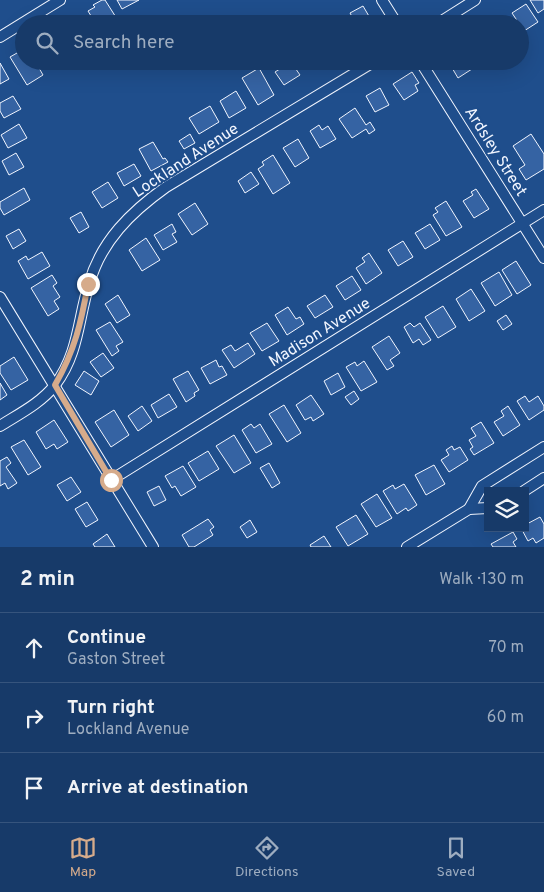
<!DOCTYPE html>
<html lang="en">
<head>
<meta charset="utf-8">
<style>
  body { margin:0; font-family:Overpass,sans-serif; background:#244571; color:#f1f3f6 }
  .controls { position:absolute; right:15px; bottom:15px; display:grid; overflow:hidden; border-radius:0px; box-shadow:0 5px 20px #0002 }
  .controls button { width:45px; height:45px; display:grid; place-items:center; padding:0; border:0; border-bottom:1px solid #36547d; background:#173a69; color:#f1f3f6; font:25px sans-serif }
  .stop { position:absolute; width:15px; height:15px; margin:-11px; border:4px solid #d6ab8b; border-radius:50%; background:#fff }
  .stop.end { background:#d6ab8b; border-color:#fff; box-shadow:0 1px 5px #0008 }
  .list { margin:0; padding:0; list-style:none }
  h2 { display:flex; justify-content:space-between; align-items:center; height:65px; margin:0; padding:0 20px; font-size:21px }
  h2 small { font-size:16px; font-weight:400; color:#9eadc0 }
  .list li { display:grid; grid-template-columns:32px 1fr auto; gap:15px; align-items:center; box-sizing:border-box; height:70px; padding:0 20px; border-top:1px solid #36547d }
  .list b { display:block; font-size:19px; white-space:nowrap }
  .list p { margin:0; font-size:16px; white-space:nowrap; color:#9eadc0 }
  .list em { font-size:16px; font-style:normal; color:#9eadc0 }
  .icon { flex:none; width:28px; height:28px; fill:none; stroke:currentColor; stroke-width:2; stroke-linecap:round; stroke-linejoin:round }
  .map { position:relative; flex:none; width:544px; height:547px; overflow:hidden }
  .search { position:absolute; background:#173a69; box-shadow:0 5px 20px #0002; left:15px; right:15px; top:15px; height:55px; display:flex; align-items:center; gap:12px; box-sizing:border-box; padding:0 18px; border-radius:28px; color:#9eadc0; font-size:19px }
  .sheet { height:275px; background:#173a69 }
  nav { display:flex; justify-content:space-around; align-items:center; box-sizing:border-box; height:70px; border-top:1px solid #36547d; background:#173a69; font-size:14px; color:#9eadc0 }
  nav a { display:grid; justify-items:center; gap:2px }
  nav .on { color:#d6ab8b }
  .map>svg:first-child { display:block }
  .building { fill:#3563a3; stroke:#f2f6ff }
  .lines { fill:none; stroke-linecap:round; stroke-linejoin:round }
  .minor-casing { stroke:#f2f6ff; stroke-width:12 }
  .minor { stroke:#1f4e8c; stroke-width:10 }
  .route { stroke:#d6ab8b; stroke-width:6 }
  .labels { text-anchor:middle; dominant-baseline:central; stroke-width:4; stroke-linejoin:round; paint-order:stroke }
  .street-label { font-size:16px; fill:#f2f6ff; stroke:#1f4e8c }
</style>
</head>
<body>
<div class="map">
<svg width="544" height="547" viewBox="0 0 544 547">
  <rect width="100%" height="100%" fill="#1f4e8c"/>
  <g class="building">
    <polygon points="102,0 105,0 119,22 96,24 88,11 95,7 93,5"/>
    <polygon points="117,0 139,0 122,9"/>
    <polygon points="530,0 544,0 544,9 538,13"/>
    <polygon points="526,4 538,22 524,31 512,13"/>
    <polygon points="363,6 373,23 371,24 356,24 350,13"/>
    <polygon points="75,16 79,24 68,24 66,21"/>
    <polygon points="24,49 24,61 35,61 43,75 27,85 10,57"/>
    <polygon points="45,61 63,61 50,69"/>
    <polygon points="224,61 233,61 235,65 228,69"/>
    <polygon points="302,61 318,61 307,68"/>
    <polygon points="448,61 467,61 472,69 458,78"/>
    <polygon points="291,62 300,75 284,85 275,72"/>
    <polygon points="0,63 9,79 0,84"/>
    <polygon points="259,68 274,95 258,105 242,78"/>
    <polygon points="412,72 419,83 415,85 418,91 404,100 393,84"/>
    <polygon points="380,88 389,105 375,112 366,96"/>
    <polygon points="236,91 246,108 229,118 220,101"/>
    <polygon points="13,96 21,109 4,118 0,111 0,103"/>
    <polygon points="210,106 219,122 199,134 189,118"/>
    <polygon points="355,108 366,125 370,122 375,130 369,134 366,129 352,138 339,119"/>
    <polygon points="19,124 27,138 8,148 1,135"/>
    <polygon points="319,125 322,130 328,126 336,139 320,148 310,131"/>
    <polygon points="190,134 195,143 184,149 179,141"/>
    <polygon points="531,134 544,154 544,169 526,180 519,169 525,165 513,146"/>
    <polygon points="298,139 309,158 295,167 283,148"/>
    <polygon points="153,142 163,159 165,158 168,162 151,171 139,149"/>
    <polygon points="16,153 24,167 9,175 2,161"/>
    <polygon points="273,155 290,183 273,194 258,169 264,165 262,162"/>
    <polygon points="134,164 141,176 124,186 117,173"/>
    <polygon points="251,172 259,184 245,193 238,181"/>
    <polygon points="108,182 118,198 102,208 92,192"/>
    <polygon points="24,188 30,200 4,215 0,208 0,202"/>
    <polygon points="476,189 489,209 474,218 463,201 473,195 471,192"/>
    <polygon points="446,201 462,227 446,236 433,215 438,212 435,208"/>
    <polygon points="195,203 208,224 192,235 178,214"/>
    <polygon points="81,212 89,227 79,233 70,218"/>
    <polygon points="172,224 176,232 172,234 177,242 163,250 154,235"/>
    <polygon points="430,224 440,240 425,249 415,233"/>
    <polygon points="19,229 26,241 13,249 6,236"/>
    <polygon points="146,238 160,260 142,271 129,250"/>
    <polygon points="403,241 413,257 398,266 388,250"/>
    <polygon points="42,252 50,266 28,279 18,261 26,256 28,260"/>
    <polygon points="369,253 382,273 366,284 356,268 365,262 362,258"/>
    <polygon points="516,261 531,285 517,294 502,270"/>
    <polygon points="499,272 512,295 495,306 481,283"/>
    <polygon points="52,275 57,283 53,286 60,297 54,301 59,309 48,316 31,288"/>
    <polygon points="352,276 361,290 345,300 336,286"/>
    <polygon points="471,289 485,311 469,321 456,299"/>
    <polygon points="118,295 130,315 117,323 105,304"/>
    <polygon points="325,295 333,307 315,318 307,306"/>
    <polygon points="443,306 456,327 438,338 425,317"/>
    <polygon points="288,307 296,319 300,317 304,324 287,335 275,315"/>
    <polygon points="506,315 512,324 503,330 497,321"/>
    <polygon points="110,322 123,342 116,346 119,351 112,356 96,330"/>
    <polygon points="267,323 279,341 262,351 250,333"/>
    <polygon points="410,323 414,327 420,323 431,340 423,345 419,339 413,343 404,327"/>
    <polygon points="389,336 400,353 390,360 394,366 387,370 372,347"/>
    <polygon points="248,343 255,354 234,368 222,350 231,345 235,351"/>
    <polygon points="103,353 114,368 101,377 90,362"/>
    <polygon points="14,357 28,380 11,390 0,373 0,366"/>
    <polygon points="216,360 219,367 222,366 227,375 210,384 201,368"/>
    <polygon points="364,361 377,382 361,391 346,367 355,362 357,366"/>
    <polygon points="84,371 99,381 91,395 75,385"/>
    <polygon points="188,371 199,390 194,393 195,396 186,402 173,379"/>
    <polygon points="338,373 345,387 331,395 324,381"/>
    <polygon points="0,383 7,395 0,400"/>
    <polygon points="354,391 359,399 351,405 345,397"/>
    <polygon points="169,394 177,407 158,418 151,405"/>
    <polygon points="311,395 324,414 313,421 311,417 305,420 296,405"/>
    <polygon points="525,396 529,402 538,396 544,406 544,410 529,420 517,401"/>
    <polygon points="284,405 301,433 287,442 269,414"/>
    <polygon points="142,406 152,421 138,431 128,416"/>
    <polygon points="508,406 520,425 503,436 494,422 504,416 501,411"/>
    <polygon points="114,410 129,435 111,447 95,422"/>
    <polygon points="54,420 68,442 57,449 54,444 46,449 36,432"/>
    <polygon points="481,422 494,443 474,455 470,449 473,447 469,440 476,436 471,428"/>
    <polygon points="251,424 254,428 260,424 272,444 256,453 242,430"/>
    <polygon points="234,435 251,463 234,473 216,446"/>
    <polygon points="24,440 41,467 28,475 11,447"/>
    <polygon points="452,446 454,450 460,447 468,460 449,472 441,460 449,455 446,450"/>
    <polygon points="208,451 219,469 199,481 188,463"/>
    <polygon points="7,457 11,463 6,467 17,483 8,489 5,483 0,486 0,461"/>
    <polygon points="269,463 280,483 272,488 260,468"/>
    <polygon points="434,465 445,484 426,495 415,475"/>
    <polygon points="183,466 196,487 181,496 175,486 172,488 165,476"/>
    <polygon points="71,477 81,492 67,501 57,485"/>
    <polygon points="404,484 417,505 408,511 406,508 397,514 383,491 393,485 395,489"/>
    <polygon points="159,486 166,500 154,506 147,492"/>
    <polygon points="377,494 392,518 376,527 361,504"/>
    <polygon points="87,502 98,520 86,527 75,509"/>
    <polygon points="356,515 368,534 348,546 336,527"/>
    <polygon points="540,517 544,524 544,538 536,543 533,538 528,541 521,528 525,528 525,525"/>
    <polygon points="208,519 214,527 210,530 213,535 194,547 189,547 182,535"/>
    <polygon points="250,520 257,532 247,538 240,527"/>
    <polygon points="513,532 517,539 513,542 516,547 493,547 491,544"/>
    <polygon points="107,534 115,547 95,547 93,544"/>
    <polygon points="324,536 331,547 311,547 310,545"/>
  </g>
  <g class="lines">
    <g class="minor-casing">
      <g id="minor">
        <polyline points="382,0 397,24"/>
        <polyline points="437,24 475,0"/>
        <polyline points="0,37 60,0"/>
        <polyline points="420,61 544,258"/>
        <polyline points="0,297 153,547"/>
        <path d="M0,426c19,-12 41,-23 55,-41 24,-32 23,-66 34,-101 12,-43 42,-72 77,-97l209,-126"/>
        <polyline points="111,480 544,210"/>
        <polyline points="524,491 544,478"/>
        <polyline points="469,509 482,486 544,447"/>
        <polyline points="407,547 469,509 488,508"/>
      </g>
    </g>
    <use href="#minor" class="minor"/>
  </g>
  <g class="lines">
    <path class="route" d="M88,284c-7,39 -13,66 -33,101l56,95"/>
  </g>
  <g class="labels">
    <g class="street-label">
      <text transform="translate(495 152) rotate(58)">Ardsley Street</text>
      <text transform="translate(186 161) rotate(-33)">Lockland Avenue</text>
      <text transform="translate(320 333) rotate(-32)">Madison Avenue</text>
    </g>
  </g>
</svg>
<div class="controls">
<button><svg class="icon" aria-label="layers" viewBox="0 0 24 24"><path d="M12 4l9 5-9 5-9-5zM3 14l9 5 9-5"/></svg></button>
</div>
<div class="stop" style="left:111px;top:480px"></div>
<div class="stop end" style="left:88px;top:284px"></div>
<div class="search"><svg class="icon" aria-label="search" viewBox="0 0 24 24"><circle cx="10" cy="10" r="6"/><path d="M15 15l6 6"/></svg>Search here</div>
</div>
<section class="sheet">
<h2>2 min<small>Walk · 130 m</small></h2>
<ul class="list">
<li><svg class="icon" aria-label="ahead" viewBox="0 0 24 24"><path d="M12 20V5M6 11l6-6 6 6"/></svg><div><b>Continue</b><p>Gaston Street</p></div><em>70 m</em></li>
<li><svg class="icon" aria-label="right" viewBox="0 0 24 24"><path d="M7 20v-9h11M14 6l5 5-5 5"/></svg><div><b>Turn right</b><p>Lockland Avenue</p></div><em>60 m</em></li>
<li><svg class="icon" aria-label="arrive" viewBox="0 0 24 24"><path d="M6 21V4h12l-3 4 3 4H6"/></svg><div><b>Arrive at destination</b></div></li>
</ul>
</section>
<nav>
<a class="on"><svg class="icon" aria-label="map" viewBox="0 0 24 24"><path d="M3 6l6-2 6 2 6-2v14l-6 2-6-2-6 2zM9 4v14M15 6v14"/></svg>Map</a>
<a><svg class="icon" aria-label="directions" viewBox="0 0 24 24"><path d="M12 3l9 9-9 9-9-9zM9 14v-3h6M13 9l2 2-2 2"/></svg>Directions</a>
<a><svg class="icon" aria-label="saved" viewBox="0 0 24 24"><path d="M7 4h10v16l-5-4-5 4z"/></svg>Saved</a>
</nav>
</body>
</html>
